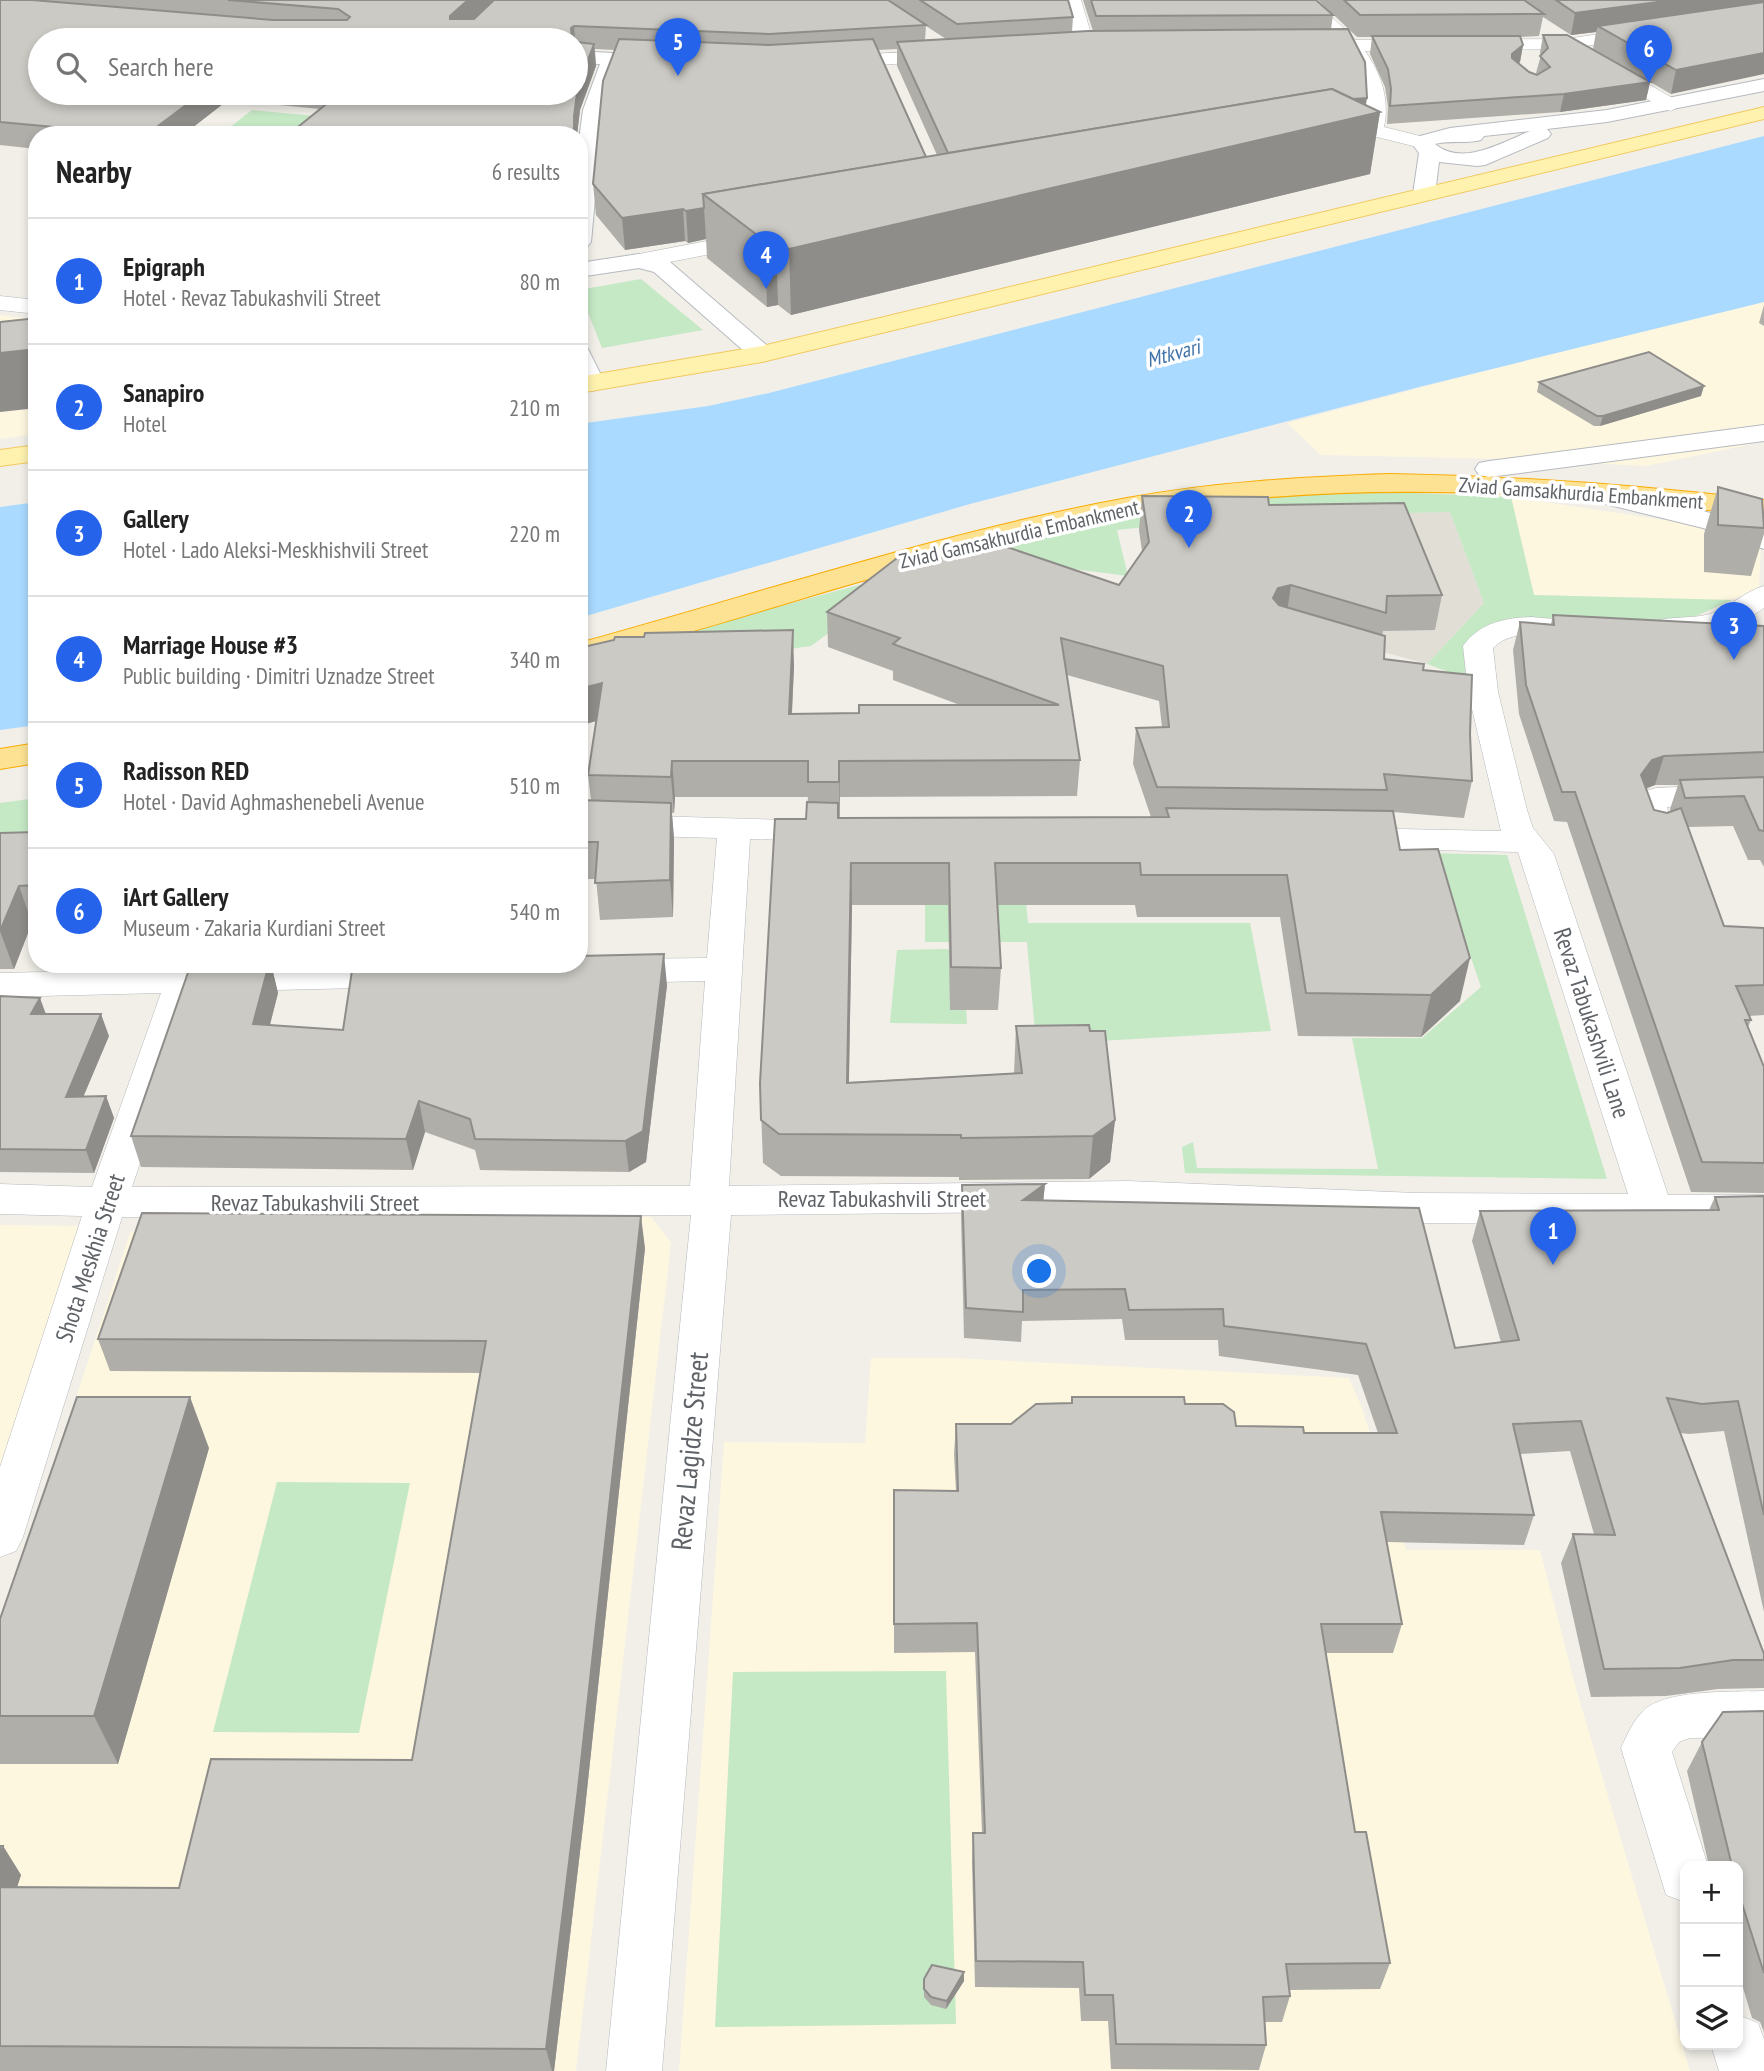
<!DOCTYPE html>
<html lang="en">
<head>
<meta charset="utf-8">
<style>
  body { margin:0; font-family:"PT Sans Narrow",sans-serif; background:#f2f2f2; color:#222 }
  .controls { position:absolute; right:21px; bottom:21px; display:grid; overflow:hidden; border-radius:14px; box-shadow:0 4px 10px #0003 }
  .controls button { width:63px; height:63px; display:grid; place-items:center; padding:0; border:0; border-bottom:2px solid #e0e0e0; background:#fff; color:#222; font:35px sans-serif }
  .you { position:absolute; left:1040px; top:1272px; width:24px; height:24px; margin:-18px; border:5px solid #fff; border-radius:50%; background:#1a73e8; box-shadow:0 0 0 10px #1a73e833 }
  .badge { display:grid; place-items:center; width:46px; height:46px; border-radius:50%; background:#2563eb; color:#fff; font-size:23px; font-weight:700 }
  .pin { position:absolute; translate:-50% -58px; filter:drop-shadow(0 2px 4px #0008) }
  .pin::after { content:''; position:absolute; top:37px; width:24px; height:21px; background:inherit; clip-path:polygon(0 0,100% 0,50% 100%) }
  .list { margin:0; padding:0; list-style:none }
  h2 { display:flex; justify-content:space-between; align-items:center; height:91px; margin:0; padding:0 28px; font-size:30px }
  h2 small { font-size:23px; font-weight:400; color:#767676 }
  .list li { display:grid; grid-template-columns:46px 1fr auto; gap:21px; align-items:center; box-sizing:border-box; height:126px; padding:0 28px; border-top:2px solid #e0e0e0 }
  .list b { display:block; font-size:26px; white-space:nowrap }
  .list p { margin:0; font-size:23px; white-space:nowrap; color:#767676 }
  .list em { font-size:23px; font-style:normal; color:#767676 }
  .icon { flex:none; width:38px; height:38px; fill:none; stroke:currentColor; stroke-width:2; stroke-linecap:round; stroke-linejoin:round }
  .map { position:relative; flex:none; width:1764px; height:2071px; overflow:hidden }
  .search { position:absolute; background:#fff; box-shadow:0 4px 10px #0003; left:28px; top:28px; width:560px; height:77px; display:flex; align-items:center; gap:18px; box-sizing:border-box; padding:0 24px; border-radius:38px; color:#767676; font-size:26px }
  .panel { position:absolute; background:#fff; box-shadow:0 4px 10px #0003; left:28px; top:126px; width:560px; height:847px; border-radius:28px }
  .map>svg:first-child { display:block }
  .commercial { fill:#fef7e0 }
  .education { fill:#e1ded6 }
  .green { fill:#c5e8c5 }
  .water { fill:#aadaff }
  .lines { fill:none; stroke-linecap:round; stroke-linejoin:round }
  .street-casing { stroke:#b5b8bc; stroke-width:1 }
  .secondary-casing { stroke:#b6babf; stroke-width:2 }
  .primary-casing { stroke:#f2c960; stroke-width:2 }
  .highway-casing { stroke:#f9ab00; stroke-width:2 }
  .street { fill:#fff; fill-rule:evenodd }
  .secondary { fill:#fff; fill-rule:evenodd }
  .primary { fill:#fff2af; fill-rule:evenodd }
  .highway { fill:#fde293; fill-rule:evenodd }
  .wall { fill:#afaea9; fill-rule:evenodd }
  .shaded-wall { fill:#8f8d8a }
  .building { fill:#cccac5; stroke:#8f8d8a; stroke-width:2 }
  .labels { text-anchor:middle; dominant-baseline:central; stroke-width:7; stroke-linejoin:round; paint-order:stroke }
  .far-water-label { font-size:21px; font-style:italic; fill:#4174aa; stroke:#fff }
  .far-street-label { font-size:21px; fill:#5f6368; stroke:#fff }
  .street-label { font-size:24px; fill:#5f6368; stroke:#fff }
  .near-street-label { font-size:28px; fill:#5f6368; stroke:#fff }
</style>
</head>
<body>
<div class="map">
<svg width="1764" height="2071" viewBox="0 0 1764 2071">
  <rect width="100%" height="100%" fill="#f1efe8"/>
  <g class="commercial">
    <polygon points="1764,302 1764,440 1757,443 1646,466 1505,459 1321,455 1287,423 1537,357"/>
    <polygon points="0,315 37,320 37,434 0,439"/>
    <polygon points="1511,497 1725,529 1761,544 1759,588 1732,600 1534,595"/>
    <polygon points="651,1217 671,1243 576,2071 0,2071 0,1630 130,1233 146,1223"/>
    <polygon points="0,1225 83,1226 0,1468"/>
    <polygon points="871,1358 952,1358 1349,1378 1362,1408 1406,1550 1540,1550 1577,1692 1690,2071 679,2071 724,1442 865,1443"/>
  </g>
  <polygon class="education" points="1450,512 1484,603 1427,664 1292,627 1259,516"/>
  <g class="green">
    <polygon points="252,110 327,117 306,135 220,135"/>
    <polygon points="641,279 703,330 602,348 579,290"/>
    <polygon points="1365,491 1511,497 1534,595 1732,600 1696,616 1670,622 1490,630 1471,680 1427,664 1484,603 1450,512 1238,517 1117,530 1128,576 1074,569 984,563 889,588 811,646 712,660 673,635 1101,520 1282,494"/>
    <polygon points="37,798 37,840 0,847 0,803"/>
    <polygon points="1384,852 1507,855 1607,1179 1185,1173 1182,1147 1193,1142 1197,1168 1378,1169 1352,1038 1422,1038 1481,987 1448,890"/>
    <polygon points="925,904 1026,904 1028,923 1250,923 1271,1031 1099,1041 1036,1042 1027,942 925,942"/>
    <polygon points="945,949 963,952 967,1024 890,1023 897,950"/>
    <polygon points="277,1482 410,1483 359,1733 213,1732"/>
    <polygon points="946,1671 956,2024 715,2027 733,1672"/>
  </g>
  <g class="water">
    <polygon points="1764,136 1764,302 1423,386 970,504 579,618 579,424 708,406 769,393"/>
    <polygon points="37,502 37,725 0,730 0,507"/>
  </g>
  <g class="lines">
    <g class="street-casing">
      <g id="street">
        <polygon points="1063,0 1081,0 1095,47 1092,51 1086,53 1077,47"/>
        <path d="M1294,0h20l42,40 210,-1 80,-12 9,5 -9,5 -80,12 -201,2c16,22 25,49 19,76l48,12 3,4 -3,4 -7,2 -52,-13 -44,9 -7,-2 -3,-4 3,-4 43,-9c5,-27 -3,-54 -19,-75l-47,-1 -3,-4 3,-4 38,-2z"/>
        <polygon points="947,50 956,56 954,60 833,68 824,62 833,56"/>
        <polygon points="1604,59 1678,101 1681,105 1671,111 1664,109 1597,69 1595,65"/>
        <polygon points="754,232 762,234 765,239 762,244 639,268 631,266 628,261 631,256 639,254"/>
        <polygon points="0,296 37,300 37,314 0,310"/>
        <path d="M1764,586v22c-30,21 -73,34 -109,25l-5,-6 5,-6c18,-5 37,-2 55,-7 20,-6 34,-23 54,-28z"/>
        <path d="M1531,617l47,4 5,6 -5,6c-28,7 -62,-8 -85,15l5,44 29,118 6,18 21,26 114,341h96v30l-348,-2 -288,-12 -397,4 -69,856h-56l85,-856 -569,2 -99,320 -7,14 -16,6v-90l82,-251 -82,-2v-30l92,3 69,-194 -161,4v-24l405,-9 9,3 5,8 -5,8 -13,4 -204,5 -65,195 558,-1 15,-205 -88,2 -13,-4 -5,-8 5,-8 13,-4 90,-1 10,-120 -138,-4v-20l244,7 12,3 4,7 -4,7 -12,3 -73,-2 -21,347 399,-5 288,12 212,1 -110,-342 -171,-4 -12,-3 -5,-7 5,-7 12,-3 154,3 -33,-139 -5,-46c16,-23 42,-28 68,-29z"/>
        <polygon points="1764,783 1764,803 1667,807 1673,830 1669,837 1657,840 1645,837 1634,806 1645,791 1656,788"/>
        <path d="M1764,1691v46l-74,1 -11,4 -7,10 36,114h-23v36l-19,-7 -45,-147c6,-13 12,-27 22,-37 22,-22 91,-19 121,-20z"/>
        <polygon points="1738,2015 1758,2023 1764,2039 1764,2071 1719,2071 1711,2045 1738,2045"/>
      </g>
    </g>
    <g class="secondary-casing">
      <g id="secondary">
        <polygon points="576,51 612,53 622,59 603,110 591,242 587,247 579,249 579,140 583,110 600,64 576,63"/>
        <path d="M1764,79v12l-157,31 -60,7 4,5 -3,4 -63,27 -8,1 -38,-4 -4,32 -3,5h-16l-3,-5 6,-41 -6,-8 7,-9 30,-8 157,-18zM1530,131c-27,11 -68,36 -95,13 16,-4 31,0 46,-4l3,-4z"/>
        <polygon points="639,254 670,262 771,349 775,354 771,359 762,362 753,359 654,272 639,268 579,277 579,263"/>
        <polygon points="579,346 588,349 605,383 601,388 592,391 583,388 579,383"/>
        <polygon points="1764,425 1764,441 1489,477 1479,475 1475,469 1479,463 1489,461"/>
        <polygon points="1591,484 1723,516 1764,530 1764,549 1703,528 1581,498 1577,492 1581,486"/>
      </g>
    </g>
    <g class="primary-casing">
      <g id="primary">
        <polygon points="1764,107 1764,119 762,362 579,393 579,377 762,346"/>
        <polygon points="37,445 37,461 0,466 0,450"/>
      </g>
    </g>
    <g class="highway-casing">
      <g id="highway">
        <path d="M1390,474c125,2 249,11 374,26v16c-211,-24 -423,-39 -634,-1 -188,33 -367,101 -551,147v-19c182,-50 362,-111 548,-145 87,-16 174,-21 263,-24z"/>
        <polygon points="37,743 37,763 0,769 0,749"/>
      </g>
    </g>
    <use href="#street" class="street"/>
    <use href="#secondary" class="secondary"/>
    <use href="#primary" class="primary"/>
    <use href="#highway" class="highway"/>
  </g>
  <g class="wall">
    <path d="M0,0h1068l5,17 -1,15 21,-1 -10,-31h233l17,15 -2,14 36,69 -2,7 15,7 -10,62 -579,141 -13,-10 -11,2 -60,-49 -1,-19 -18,4 -3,-2 -60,9 -29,-35 -3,-31 22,-134 -20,-1 1,17 -16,44 -3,25h-289l32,-26 -92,-9 -45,35h-146v14l-37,-4zM926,26l20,13 -21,1zM40,40h536v53h-536zM897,49v17l40,89 -11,2 -48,-107z"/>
    <polygon points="1318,0 1764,0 1671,94 1593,49 1596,32 1571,35 1543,17 1539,36 1520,37 1523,45 1520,62 1518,63 1529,72 1537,75 1536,73 1541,55 1540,53 1543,35 1650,82 1646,100 1560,112 1387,124 1388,107 1385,87 1370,54 1372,37 1357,37"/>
    <polygon points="1764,305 1764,326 1759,323"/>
    <polygon points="1539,382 1701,396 1600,426 1594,426 1537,392"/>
    <polygon points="1718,487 1764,514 1764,534 1751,576 1704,572 1704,534"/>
    <path d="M1142,496l127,9 173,90 -7,35 -52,1 -1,5 2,23 39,11 47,64 2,47 -8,37 -71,-6 7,38 60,151 -39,36 -123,-1 -18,-119h-143l-2,-12h-138l4,63 -3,42h-48l-2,-105h-96l-3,177 165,-9 2,-47 74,5 25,89 -5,42 -21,17 -130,1v-3l-178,-1 -18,-13 -3,-80 46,-264 2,-22h-133l-1,16h-2l2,26 -1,78 -73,3 -4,-41h-17v-79h12l-3,-25 8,-54 -17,5v-78l215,18 -2,48 67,-1 101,-8 -67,-25v-9l-65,-24 -1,-35 93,-52 22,-2 37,-9 140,36 23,-34 -3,-21zM1067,675l92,26 3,26 -26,1 -3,36 18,53 -311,1v-21l237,-1 3,-36z"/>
    <path d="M1553,615l211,11v241l-4,-7h-12l-15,-34 -45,1 36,99 40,2v87l-15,1 2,4 -3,7 16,40v126l-73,-1 -124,-370 -13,-1 -35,-107 -6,-64 7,-28 31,2zM1655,785h23l-8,24 1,3 -4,1 -13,-3 -8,-21z"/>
    <polygon points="37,832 37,922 32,923 14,969 0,969 0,833"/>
    <polygon points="191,964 271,964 278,993 270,1025 343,1030 667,985 646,1162 629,1172 480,1170 475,1150 425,1132 413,1170 141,1167 131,1136"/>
    <polygon points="0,996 109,1036 83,1096 106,1096 114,1118 94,1173 0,1172"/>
    <polygon points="1045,1184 1043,1201 1455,1348 1501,1342 1472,1241 1480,1211 1709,1210 1715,1197 1764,1196 1764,1612 1724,1431 1689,1434 1680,1433 1764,1654 1764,1688 1718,1689 1666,1696 1591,1697 1561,1563 1573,1534 1594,1534 1570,1451 1520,1454 1534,1515 1524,1545 1387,1542 1402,1624 1393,1653 1326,1653 1355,1832 1390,1963 1380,1989 1289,1990 1290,1996 1282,2022 1265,2022 1266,2045 1259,2070 1111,2069 1108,2021 1081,2021 1079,1988 975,1987 972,1861 973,1833 982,1833 975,1652 894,1653 894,1490 956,1491 954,1454 956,1424 1011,1424 1071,1403 1072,1397 1185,1404 1236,1426 1304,1433 1378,1433 1358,1375 1219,1356 1218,1340 1125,1340 1122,1319 1022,1321 1021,1342 964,1338 961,1215 962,1185"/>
    <polygon points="645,1248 584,1818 554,2071 0,2071 0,1846 3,1846 21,1875 17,1887 179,1888 412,1760 481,1373 110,1371 98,1339"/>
    <polygon points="209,1448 118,1764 0,1764 0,1619"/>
    <polygon points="1764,1711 1764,2032 1760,2022 1752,2018 1738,1971 1738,1866 1709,1866 1687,1771 1702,1742"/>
    <polygon points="924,1979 964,1981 946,2009 931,2005 924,1997"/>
  </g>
  <g class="shaded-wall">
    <polygon points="468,0 494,0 453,38 450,16"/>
    <polygon points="1673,0 1764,0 1764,9 1598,26 1596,32 1571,35 1575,13"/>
    <polygon points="574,26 575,40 572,40 571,28"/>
    <polygon points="594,44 596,66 580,110 577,135 574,135 574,116 578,86"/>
    <polygon points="1523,45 1520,62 1508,71 1512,54"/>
    <polygon points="1764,53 1764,74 1671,94 1676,70"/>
    <polygon points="1650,82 1646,100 1560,112 1564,94"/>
    <polygon points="202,93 226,93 228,100 183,135 146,135"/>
    <polygon points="1367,98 1364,116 1380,112 1370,174 791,315 789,249 1292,105"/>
    <polygon points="704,208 706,239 688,243 686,211"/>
    <polygon points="683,209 685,241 625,250 622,218"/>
    <polygon points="776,239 778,305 767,307 765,241"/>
    <polygon points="37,349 37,408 0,412 0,353"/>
    <polygon points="1704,386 1701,396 1600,426 1603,416"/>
    <polygon points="1291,585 1286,619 1273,598 1278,588"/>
    <polygon points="793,630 794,666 790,750 789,714"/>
    <polygon points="602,683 606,718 579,726 579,689"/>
    <polygon points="1664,756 1655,785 1643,789 1641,775 1652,760"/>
    <polygon points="672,761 675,797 674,813 671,777"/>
    <polygon points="839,761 840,797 840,819 839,782"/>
    <polygon points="671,803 674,839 673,917 670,880"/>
    <polygon points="851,863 852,905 848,1125 847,1083"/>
    <polygon points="19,886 32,923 14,969 0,931"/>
    <polygon points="664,954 667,985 646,1162 629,1172 625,1141"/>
    <polygon points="1470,958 1460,1001 1421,1037 1431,995"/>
    <polygon points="269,964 271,964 278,993 262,1055 253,1024"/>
    <polygon points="40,998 48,1020 31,1014"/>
    <polygon points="101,1014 109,1036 74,1119 66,1097"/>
    <polygon points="106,1096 114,1118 94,1173 86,1150"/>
    <polygon points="419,1101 425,1132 413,1170 406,1139"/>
    <polygon points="1115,1120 1110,1162 1089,1179 1093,1136"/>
    <polygon points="1045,1184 1042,1214 1023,1200"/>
    <polygon points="641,1216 645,1248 584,1818 554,2071 552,2071 546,2049"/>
    <polygon points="190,1397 209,1448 118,1764 94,1716"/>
    <polygon points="3,1846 21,1875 8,1915 0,1903 0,1856"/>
    <polygon points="964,1972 964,1981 946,2009 947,2001"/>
  </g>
  <g class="building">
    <polygon points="0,0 32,0 273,20 347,20 350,17 338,9 228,0 468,0 450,16 450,19 474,19 494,0 888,0 926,25 769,34 574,26 571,28 572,40 40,40 40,93 202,93 146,135 141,135 0,122"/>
    <polygon points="920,0 1068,0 1073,17 957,24"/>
    <polygon points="1091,0 1316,0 1333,15 1096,16"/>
    <polygon points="1344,0 1524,0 1544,14 1360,15"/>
    <polygon points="1556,0 1673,0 1575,13"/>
    <polygon points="1764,2 1764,53 1676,70 1598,26"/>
    <polygon points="1348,29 1365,62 1367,98 1353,99 1332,89 948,153 897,42 1088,31"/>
    <polygon points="1543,35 1567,35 1650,82 1564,94 1390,106 1391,89 1388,69 1372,36 1520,36 1523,45 1512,54 1512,58 1529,72 1537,75 1550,67 1540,56 1548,48"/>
    <polygon points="619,39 769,45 873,39 926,157 703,194 704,208 686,211 683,209 622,218 593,184 603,81"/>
    <polygon points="576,42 594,44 578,86 574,116 574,135 288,135 340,93 576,93"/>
    <polygon points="1332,89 1380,112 789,249 776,239 765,241 703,194"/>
    <polygon points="37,318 37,349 0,353 0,322"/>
    <polygon points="1649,352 1704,386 1603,416 1597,416 1539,382"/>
    <polygon points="1718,487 1762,499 1764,528 1718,525"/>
    <polygon points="1142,496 1268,497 1269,505 1404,503 1442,595 1387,596 1386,613 1291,585 1278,588 1273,598 1279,605 1385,636 1384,659 1424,664 1423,670 1472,675 1470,734 1472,781 1384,774 1387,790 1157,787 1136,728 1169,727 1163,666 1061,638 1080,760 839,761 839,782 808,782 808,761 672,761 671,777 588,775 602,683 579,689 579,648 614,640 615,637 644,637 645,633 793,630 789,714 859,713 859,705 1059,705 893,644 900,638 827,612 901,555 920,560 931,554 942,558 963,543 979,549 989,541 1119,585 1149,542"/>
    <polygon points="1553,615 1764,626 1764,752 1664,756 1652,760 1641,775 1654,810 1667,813 1681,808 1724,926 1764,928 1764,985 1736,986 1751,1020 1745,1020 1764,1067 1764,1163 1702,1162 1575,792 1562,792 1526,685 1520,622 1554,625"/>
    <polygon points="1764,777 1764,831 1759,830 1744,796 1685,798 1680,780"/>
    <polygon points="579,800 671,803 670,880 595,883 598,842 579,842"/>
    <polygon points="807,802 838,803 838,818 1169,817 1166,808 1393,811 1400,850 1438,849 1470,958 1431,995 1306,993 1287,875 1141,875 1140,863 995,863 1001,968 951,967 949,863 851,863 847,1083 1022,1073 1016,1026 1089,1025 1090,1031 1105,1031 1115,1120 1093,1136 961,1138 961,1135 779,1134 761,1120 760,1083 775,819 806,819"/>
    <polygon points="37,832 37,885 19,886 0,931 0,833"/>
    <polygon points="664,954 643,1131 625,1141 475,1139 470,1119 419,1101 406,1139 131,1136 191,964 269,964 253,1024 343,1030 353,964 579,964 579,956"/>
    <polygon points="0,996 40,998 31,1014 101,1014 66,1097 106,1096 86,1150 0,1149"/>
    <polygon points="1045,1184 1023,1200 1419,1208 1455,1348 1519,1340 1480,1211 1719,1210 1715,1197 1764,1196 1764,1515 1738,1401 1702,1404 1667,1398 1764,1654 1764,1660 1733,1660 1680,1668 1604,1669 1573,1534 1615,1535 1581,1421 1513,1424 1534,1515 1381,1512 1402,1624 1321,1624 1355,1832 1366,1832 1390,1963 1286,1964 1290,1996 1263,1997 1266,2045 1116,2044 1113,1995 1085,1995 1083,1962 976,1961 973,1833 985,1833 977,1623 894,1624 894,1490 958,1491 956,1424 1011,1424 1036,1404 1072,1403 1072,1397 1184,1397 1185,1404 1223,1404 1234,1412 1236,1426 1303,1427 1304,1433 1397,1433 1366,1344 1224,1326 1223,1309 1129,1310 1125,1289 1023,1290 1023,1312 966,1308 962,1185"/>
    <polygon points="142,1213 641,1216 578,1789 546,2049 0,2046 0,1887 179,1888 211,1759 412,1760 486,1341 98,1339"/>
    <polygon points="77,1397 190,1397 94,1716 0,1716 0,1619"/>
    <polygon points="1764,1711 1764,1973 1738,1891 1738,1866 1732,1866 1702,1742 1723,1712"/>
    <polygon points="0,1846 3,1846 0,1856"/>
    <polygon points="932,1965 964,1972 947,2001 931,1997 924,1989 924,1979"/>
  </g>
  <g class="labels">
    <g class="far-water-label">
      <text transform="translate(1173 353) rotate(-15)">Mtkvari</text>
    </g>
    <g class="far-street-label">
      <text transform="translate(1581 493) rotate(4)">Zviad Gamsakhurdia Embankment</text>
      <text transform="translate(1019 534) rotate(-13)">Zviad Gamsakhurdia Embankment</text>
    </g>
    <g class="street-label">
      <text transform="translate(1592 1023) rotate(72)">Revaz Tabukashvili Lane</text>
      <text x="882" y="1198">Revaz Tabukashvili Street</text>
      <text x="315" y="1202">Revaz Tabukashvili Street</text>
      <text transform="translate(90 1258) rotate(-72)">Shota Meskhia Street</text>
    </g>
    <g class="near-street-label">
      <text transform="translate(689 1451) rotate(-85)">Revaz Lagidze Street</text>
    </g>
  </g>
</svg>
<div class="controls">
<button>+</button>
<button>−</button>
<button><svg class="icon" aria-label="layers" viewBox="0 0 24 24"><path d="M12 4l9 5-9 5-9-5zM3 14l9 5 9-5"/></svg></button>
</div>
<div class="you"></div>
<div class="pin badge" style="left:1553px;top:1265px">1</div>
<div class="pin badge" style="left:1189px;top:548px">2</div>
<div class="pin badge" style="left:1734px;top:660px">3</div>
<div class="pin badge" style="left:766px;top:289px">4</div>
<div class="pin badge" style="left:678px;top:76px">5</div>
<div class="pin badge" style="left:1649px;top:83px">6</div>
<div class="search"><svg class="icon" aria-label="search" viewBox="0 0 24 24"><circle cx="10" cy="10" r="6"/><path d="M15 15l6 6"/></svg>Search here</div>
<section class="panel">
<h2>Nearby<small>6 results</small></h2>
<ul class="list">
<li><span class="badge">1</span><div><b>Epigraph</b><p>Hotel · Revaz Tabukashvili Street</p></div><em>80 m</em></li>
<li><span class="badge">2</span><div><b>Sanapiro</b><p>Hotel</p></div><em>210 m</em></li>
<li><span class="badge">3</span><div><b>Gallery</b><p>Hotel · Lado Aleksi-Meskhishvili Street</p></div><em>220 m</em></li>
<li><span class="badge">4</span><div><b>Marriage House #3</b><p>Public building · Dimitri Uznadze Street</p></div><em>340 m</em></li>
<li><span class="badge">5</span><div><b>Radisson RED</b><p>Hotel · David Aghmashenebeli Avenue</p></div><em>510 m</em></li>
<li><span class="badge">6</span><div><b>iArt Gallery</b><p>Museum · Zakaria Kurdiani Street</p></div><em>540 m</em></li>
</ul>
</section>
</div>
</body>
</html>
